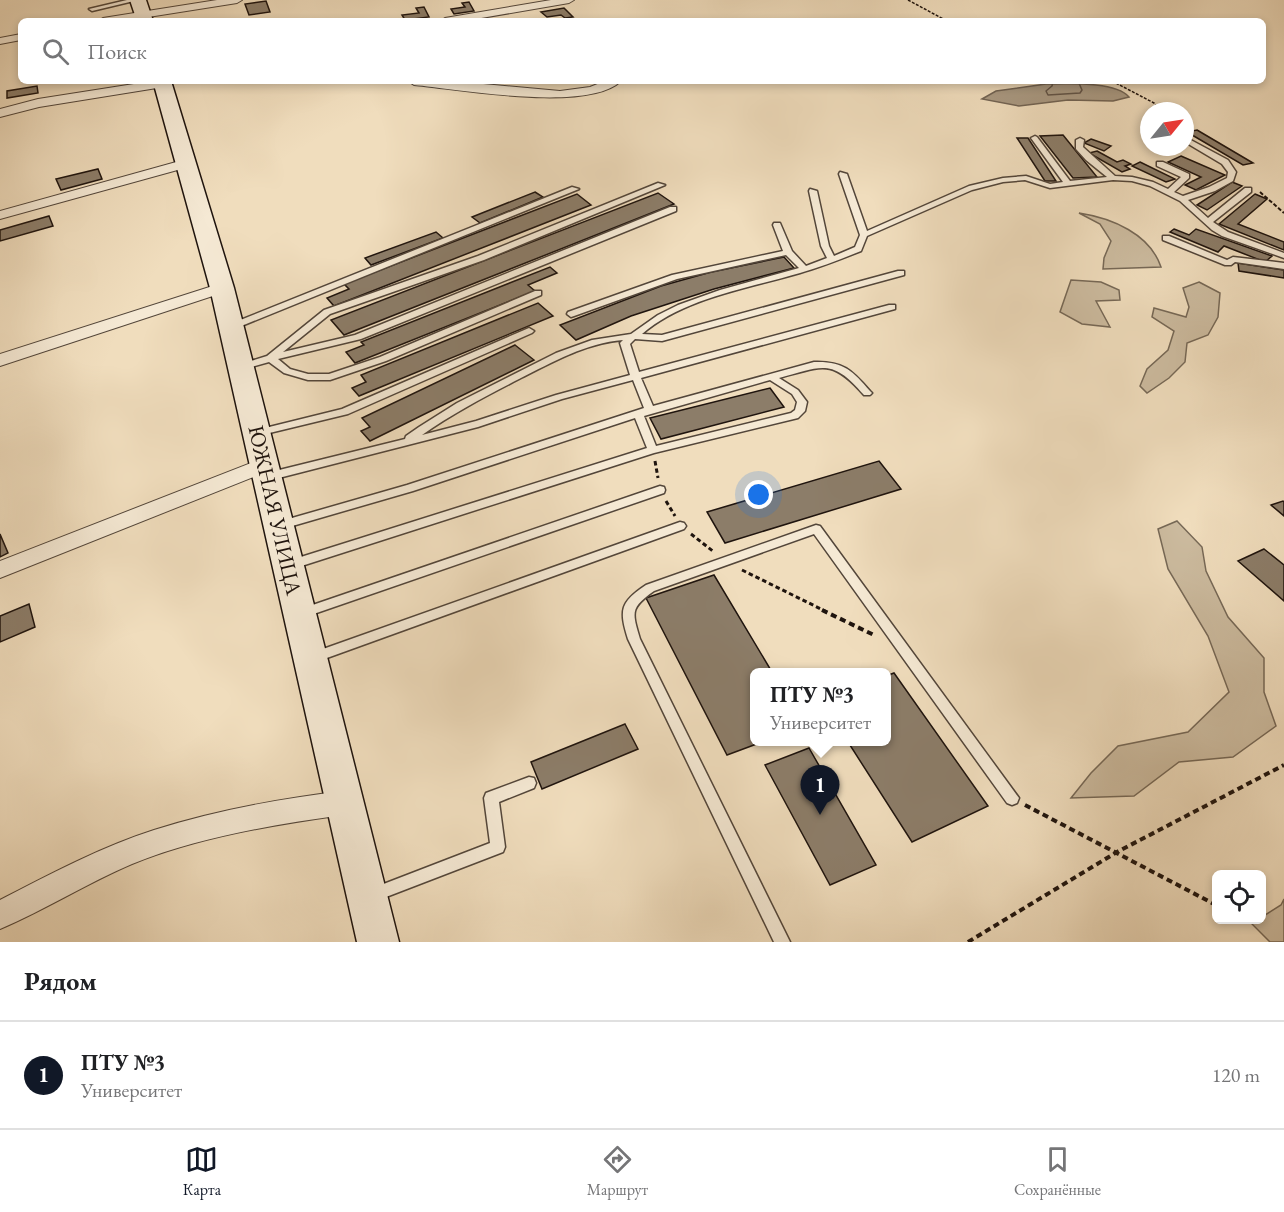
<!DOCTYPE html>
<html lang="ru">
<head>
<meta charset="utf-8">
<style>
  body { margin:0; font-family:"EB Garamond",serif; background:#f2f2f2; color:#202124 }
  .controls { position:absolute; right:18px; bottom:18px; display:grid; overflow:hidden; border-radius:9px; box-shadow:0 3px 9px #0003 }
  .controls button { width:54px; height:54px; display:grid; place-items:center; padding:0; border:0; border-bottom:2px solid #e0e0e0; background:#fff; color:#202124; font:30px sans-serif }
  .compass { position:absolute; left:1140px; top:102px; width:54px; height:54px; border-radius:50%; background:#fff; box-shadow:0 3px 9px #0003; rotate:60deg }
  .you { position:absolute; left:759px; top:495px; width:21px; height:21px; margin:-15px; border:4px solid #fff; border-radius:50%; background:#1a73e8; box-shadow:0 0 0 9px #1a73e833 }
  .badge { display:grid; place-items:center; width:39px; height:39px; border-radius:50%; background:#111827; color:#fff; font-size:20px; font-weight:700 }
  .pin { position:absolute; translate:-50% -50px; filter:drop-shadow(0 2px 3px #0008) }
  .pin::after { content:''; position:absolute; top:32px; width:21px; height:18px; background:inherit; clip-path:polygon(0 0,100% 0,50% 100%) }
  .popup { position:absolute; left:750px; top:668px; width:141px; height:78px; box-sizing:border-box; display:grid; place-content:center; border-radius:9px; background:#fff; filter:drop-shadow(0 2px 4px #0005); font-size:20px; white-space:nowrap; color:#757577 }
  .popup b { font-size:22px; color:#202124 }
  .popup::after { content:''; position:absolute; left:50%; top:100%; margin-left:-12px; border:12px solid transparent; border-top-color:#fff }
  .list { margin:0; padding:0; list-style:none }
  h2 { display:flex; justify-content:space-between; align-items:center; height:78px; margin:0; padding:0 24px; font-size:26px }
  h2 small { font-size:20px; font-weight:400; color:#757577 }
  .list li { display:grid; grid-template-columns:39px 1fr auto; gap:18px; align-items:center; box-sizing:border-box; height:108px; padding:0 24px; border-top:2px solid #e0e0e0 }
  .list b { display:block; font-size:22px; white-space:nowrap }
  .list p { margin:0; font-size:20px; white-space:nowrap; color:#757577 }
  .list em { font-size:20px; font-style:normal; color:#757577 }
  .icon { flex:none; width:33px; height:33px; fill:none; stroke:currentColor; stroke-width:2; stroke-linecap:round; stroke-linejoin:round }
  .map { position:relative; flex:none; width:1284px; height:942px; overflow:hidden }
  .search { position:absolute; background:#fff; box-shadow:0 3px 9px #0003; left:18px; right:18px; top:18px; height:66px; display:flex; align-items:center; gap:15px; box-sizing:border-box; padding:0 21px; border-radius:9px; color:#757577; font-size:22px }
  .sheet { height:186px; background:#fff }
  nav { display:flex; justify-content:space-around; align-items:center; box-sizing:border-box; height:84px; border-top:2px solid #e0e0e0; background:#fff; font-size:16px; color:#757577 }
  nav a { display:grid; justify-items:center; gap:3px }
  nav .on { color:#111827 }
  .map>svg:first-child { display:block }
  .green { fill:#ccbb9f; stroke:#766856; stroke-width:1.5 }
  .water { fill:#a99982; stroke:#726454; stroke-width:1.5 }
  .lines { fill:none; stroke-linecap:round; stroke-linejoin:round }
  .shore { stroke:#645648; stroke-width:1.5 }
  .building { fill:#8c7d69; stroke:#1f140e; stroke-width:1.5 }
  .lane-casing { stroke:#53463a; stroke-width:3 }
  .street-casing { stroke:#53463a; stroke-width:2 }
  .secondary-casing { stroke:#1f140e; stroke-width:3 }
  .path-far3 { stroke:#1f140e; stroke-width:1.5; stroke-dasharray:3 1.5; stroke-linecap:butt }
  .path-far2 { stroke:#1f140e; stroke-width:2; stroke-dasharray:4 2; stroke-linecap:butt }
  .path-far1 { stroke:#1f140e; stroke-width:3; stroke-dasharray:4.5 3; stroke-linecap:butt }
  .path { stroke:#1f140e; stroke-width:4; stroke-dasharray:6 4; stroke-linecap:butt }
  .lane { fill:#f5e9d4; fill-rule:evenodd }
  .street { fill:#f5e9d4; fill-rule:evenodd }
  .secondary { fill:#f5e9d4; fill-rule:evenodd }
  .labels { text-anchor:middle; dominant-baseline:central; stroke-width:5; stroke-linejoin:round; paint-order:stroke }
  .street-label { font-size:22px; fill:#1f140e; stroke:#f5e9d4 }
</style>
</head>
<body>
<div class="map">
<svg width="1284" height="942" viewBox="0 0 1284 942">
  <rect width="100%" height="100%" fill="#f0ddbd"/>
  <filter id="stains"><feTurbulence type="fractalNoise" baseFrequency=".00333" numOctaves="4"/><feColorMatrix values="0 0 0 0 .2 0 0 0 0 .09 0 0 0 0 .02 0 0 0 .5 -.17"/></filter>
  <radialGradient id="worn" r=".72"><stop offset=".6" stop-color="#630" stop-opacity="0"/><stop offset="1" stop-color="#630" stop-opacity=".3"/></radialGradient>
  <g class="green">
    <path d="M1079,213c33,5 71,21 82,54l-58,2 1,-11 7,-17 -11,-17z"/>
    <polygon points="1071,280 1101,282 1119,290 1120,300 1096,301 1110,327 1082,324 1060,312"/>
    <polygon points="1199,282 1220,293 1218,317 1208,335 1187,343 1185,362 1169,378 1147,393 1140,386 1147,369 1168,350 1174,331 1152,317 1154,308 1186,317 1189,307 1183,288"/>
    <polygon points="1177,521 1202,547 1206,571 1228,617 1264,658 1264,692 1276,726 1233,757 1179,762 1134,796 1071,798 1091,773 1118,746 1188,732 1229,692 1208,636 1168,569 1158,529"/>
    <polygon points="1284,899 1284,942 1270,942 1251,923 1262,920 1262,917 1281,905"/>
  </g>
  <path class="water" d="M1046,84c21,0 69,-3 83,13l-16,4 -45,-1 -49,6 -37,-7 14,-8z"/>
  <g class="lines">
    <polyline class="shore" points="1053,81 1052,86 1046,91 1048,95 1080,93 1082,90 1078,81"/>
  </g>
  <g class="building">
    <polygon points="266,1 270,12 249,15 245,4"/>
    <polygon points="469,2 474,11 454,14 451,9 465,7 462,3"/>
    <polygon points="424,7 429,17 405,20 402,15 419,13 416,8"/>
    <polygon points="564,8 573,17 565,18 561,15 547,17 541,12"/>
    <polygon points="37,86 38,93 7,98 7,91"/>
    <polygon points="1197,130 1253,163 1243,165 1187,132"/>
    <polygon points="1063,135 1097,177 1073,178 1040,136"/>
    <polygon points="1017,138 1028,138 1056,181 1045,181"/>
    <polygon points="1091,139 1111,146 1104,151 1084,143"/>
    <polygon points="1097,151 1117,162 1123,160 1131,164 1125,166 1130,169 1122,172 1089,153"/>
    <polygon points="1181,156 1225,175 1196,190 1185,185 1201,177 1168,162"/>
    <polygon points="1140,162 1175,179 1166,182 1132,166"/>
    <polygon points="98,169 102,179 61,190 56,179"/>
    <polygon points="1232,182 1242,186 1207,210 1197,205"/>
    <polygon points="535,192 543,197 480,223 472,217"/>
    <polygon points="658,193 674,204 344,335 331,320"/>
    <polygon points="577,194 591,205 334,306 327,298 349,289 344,284"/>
    <polygon points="1255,194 1267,199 1238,224 1284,242 1284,250 1219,224"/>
    <polygon points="49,216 53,226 0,241 0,230"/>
    <polygon points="1174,229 1189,235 1196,229 1272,256 1265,262 1224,246 1218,252 1170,232"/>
    <polygon points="436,232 443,238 371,265 365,258"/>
    <polygon points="784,257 794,268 714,289 631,316 576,340 560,325 661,286 711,272"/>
    <polygon points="1238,263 1284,270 1284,278 1239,271"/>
    <polygon points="550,267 557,273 528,285 535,291 355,363 346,352 364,345 361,342"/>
    <polygon points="538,303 553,316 359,396 352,388 366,382 361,375"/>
    <polygon points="515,345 534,360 370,441 361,431 370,427 362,418"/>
    <polygon points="770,388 784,407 661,439 650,418"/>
    <polygon points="879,461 901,489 725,543 707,512"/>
    <polygon points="1283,501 1284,502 1284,516 1271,505"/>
    <polygon points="0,534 8,553 0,557"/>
    <polygon points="1264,549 1284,565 1284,601 1238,561"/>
    <polygon points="714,575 772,672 754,672 754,742 762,742 727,755 646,598"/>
    <polygon points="29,604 35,627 0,642 0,616"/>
    <polygon points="894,673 988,806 912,842 848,742 886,742 886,676"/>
    <polygon points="625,724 638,749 542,789 531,762"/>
    <polygon points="809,748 876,865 830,885 765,765"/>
  </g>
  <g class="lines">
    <g class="lane-casing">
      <g id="lane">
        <polygon points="127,0 138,0 92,11 89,9"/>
        <path d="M1035,136l2,1 33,44 37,-4 -21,-17 -10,-11v-9l4,-2 4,2 -1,7 32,29 17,1 21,5 15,7 13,-12 -24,-11v-4h6l26,12v4l-15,14 9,4 26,-9 18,-9 1,-6 -6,-8 -37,-22v-5l2,1 41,22 8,12 -3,9 -18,10 -27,9 20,18 37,-30h6v4l-38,30 15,10 56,21v5l-62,-22 -10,-6 -32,-29 -30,-15 -18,-5 -19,-1 -63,8 -25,-8 -22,2 -31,8 -105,46 -6,15c-20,8 -40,16 -61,22 -51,15 -117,25 -158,61l20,1 236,-64h6v4l-242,66 -27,-2 -5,5 9,28 250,-67h6v4l-254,69 12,28 161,-44c29,-1 38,8 56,29l2,2 -2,2h-6c-32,-37 -41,-29 -85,-17l19,12 9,12 -2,9 -7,7 -144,35 -365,117 -4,-2 -2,-3 2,-3 362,-114 -12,-30 -222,73 -131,38 -4,-1 -2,-3 2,-3 129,-37 237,-77 -11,-28 -71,19 -84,28 -211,54 -5,-4 1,-3 142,-35 1,-3 13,-9 38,-24 99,-50 36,-13 39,-6 27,-19 20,-10 42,-15 79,-22 -13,-13 -109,24 -103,37 -3,1 -4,-3 1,-2 104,-37 111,-24 -10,-26 1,-2h6l12,28 14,15 21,-8 -6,-12 -12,-55 1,-2 7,2 12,55 5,10 21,-9 5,-12 -21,-61 1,-2 7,2 20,57 102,-45 34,-8 23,-2 24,8 13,-2 -32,-44zM623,340l-3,3 10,32 -74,20 -80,26 -54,14c31,-22 64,-39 97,-56 34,-17 67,-36 104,-39zM770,380l22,14 5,8 -2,8 -4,3 -135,33 -12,-30z"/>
        <polygon points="658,183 665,185 484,260 330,314 283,352 355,335 670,207 676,207 676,211 361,339 278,359 290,369 308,374 329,374 380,357 535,291 541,291 541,295 386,361 330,380 308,380 284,373 269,362 241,370 236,367 238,365 267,356 324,310 478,256"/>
        <polygon points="572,187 579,189 234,329 231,330 227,327 228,325"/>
        <polygon points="1163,236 1169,236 1227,260 1233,257 1284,263 1284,269 1235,262 1231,265 1225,265 1163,240"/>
        <polygon points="529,328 534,331 532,333 348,414 257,436 252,433 257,430 342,409"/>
        <polygon points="660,486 664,487 665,490 664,493 302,618 298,616 296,613 298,610"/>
        <polygon points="680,522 684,523 686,526 684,529 313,663 309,662 307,658 309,654"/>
        <path d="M816,525l4,1 199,272 -2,5 -5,2 -5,-2 -193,-269 -160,57c-24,17 -22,21 -14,48l150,303h-16l-146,-303c-9,-29 -8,-37 18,-54z"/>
        <polygon points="529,777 534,778 536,783 534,788 499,802 505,847 503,852 373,902 368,900 366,895 368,890 490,843 484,798 486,793"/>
      </g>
    </g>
    <g class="street-casing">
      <g id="street">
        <polygon points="217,0 242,0 237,3 123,21 98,21 103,18"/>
        <polygon points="551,0 574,0 569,3 464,21 440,21 445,18"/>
        <polygon points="21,34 21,40 0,44 0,38"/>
        <polygon points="153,81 168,81 169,83 163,87 39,107 0,117 0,109 38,99"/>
        <path d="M408,81h43l109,10 30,-4 15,-6h16c-33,32 -162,8 -207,4z"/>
        <polygon points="187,159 194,163 192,166 0,219 0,211"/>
        <polygon points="222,283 230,288 228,291 0,366 0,354"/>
        <polygon points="264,458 271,460 274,465 271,470 0,578 0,561"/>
        <path d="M343,791l9,3 4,9 -4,9 -9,3c-71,10 -144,22 -211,49 -45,19 -87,46 -132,65v-29c50,-26 101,-53 154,-70 62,-20 125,-31 189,-39z"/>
      </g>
    </g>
    <g class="secondary-casing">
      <g id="secondary">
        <polygon points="130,0 146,0 153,21 137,21"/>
        <polygon points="153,81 171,81 234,288 399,942 357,942 210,288"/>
      </g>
    </g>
    <g class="path-far3">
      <polyline points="908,0 947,21"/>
      <polyline points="1112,81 1154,103 1159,111"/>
    </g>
    <polyline class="path-far2" points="1260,192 1284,213"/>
    <g class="path-far1">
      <polyline points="655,461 658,478"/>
      <polyline points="666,501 675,516"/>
      <polyline points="691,534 714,552"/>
      <polyline points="742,570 825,611"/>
    </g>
    <g class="path">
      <polyline points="822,610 876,636"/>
      <polyline points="1025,805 1216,905"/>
      <polyline points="968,942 1117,852 1284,765"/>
    </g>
    <use href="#lane" class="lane"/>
    <use href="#street" class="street"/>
    <use href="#secondary" class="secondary"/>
  </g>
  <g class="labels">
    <g class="street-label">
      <text transform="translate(275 510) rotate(77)">ЮЖНАЯ УЛИЦА</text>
    </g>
  </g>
  <rect width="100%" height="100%" filter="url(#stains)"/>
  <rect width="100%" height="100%" fill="url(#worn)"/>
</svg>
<div class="controls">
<button><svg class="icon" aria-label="locate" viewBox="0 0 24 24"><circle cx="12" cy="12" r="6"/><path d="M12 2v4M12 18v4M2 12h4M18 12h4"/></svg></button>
</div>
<svg class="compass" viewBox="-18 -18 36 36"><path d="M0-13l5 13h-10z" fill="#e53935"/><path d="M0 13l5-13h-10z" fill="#757577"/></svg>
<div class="you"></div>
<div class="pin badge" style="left:820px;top:815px">1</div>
<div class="popup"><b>ПТУ №3</b>Университет</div>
<div class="search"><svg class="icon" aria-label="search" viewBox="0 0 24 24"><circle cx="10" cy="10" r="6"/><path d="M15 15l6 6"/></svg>Поиск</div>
</div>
<section class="sheet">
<h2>Рядом<small></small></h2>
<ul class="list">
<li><span class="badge">1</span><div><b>ПТУ №3</b><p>Университет</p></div><em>120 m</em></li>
</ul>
</section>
<nav>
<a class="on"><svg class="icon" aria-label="map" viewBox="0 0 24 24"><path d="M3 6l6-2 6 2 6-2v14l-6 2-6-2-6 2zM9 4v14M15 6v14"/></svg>Карта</a>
<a><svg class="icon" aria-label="directions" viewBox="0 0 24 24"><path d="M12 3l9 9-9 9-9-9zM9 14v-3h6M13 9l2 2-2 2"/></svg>Маршрут</a>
<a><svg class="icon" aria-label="saved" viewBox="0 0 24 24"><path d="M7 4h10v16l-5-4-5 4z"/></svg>Сохранённые</a>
</nav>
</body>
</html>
